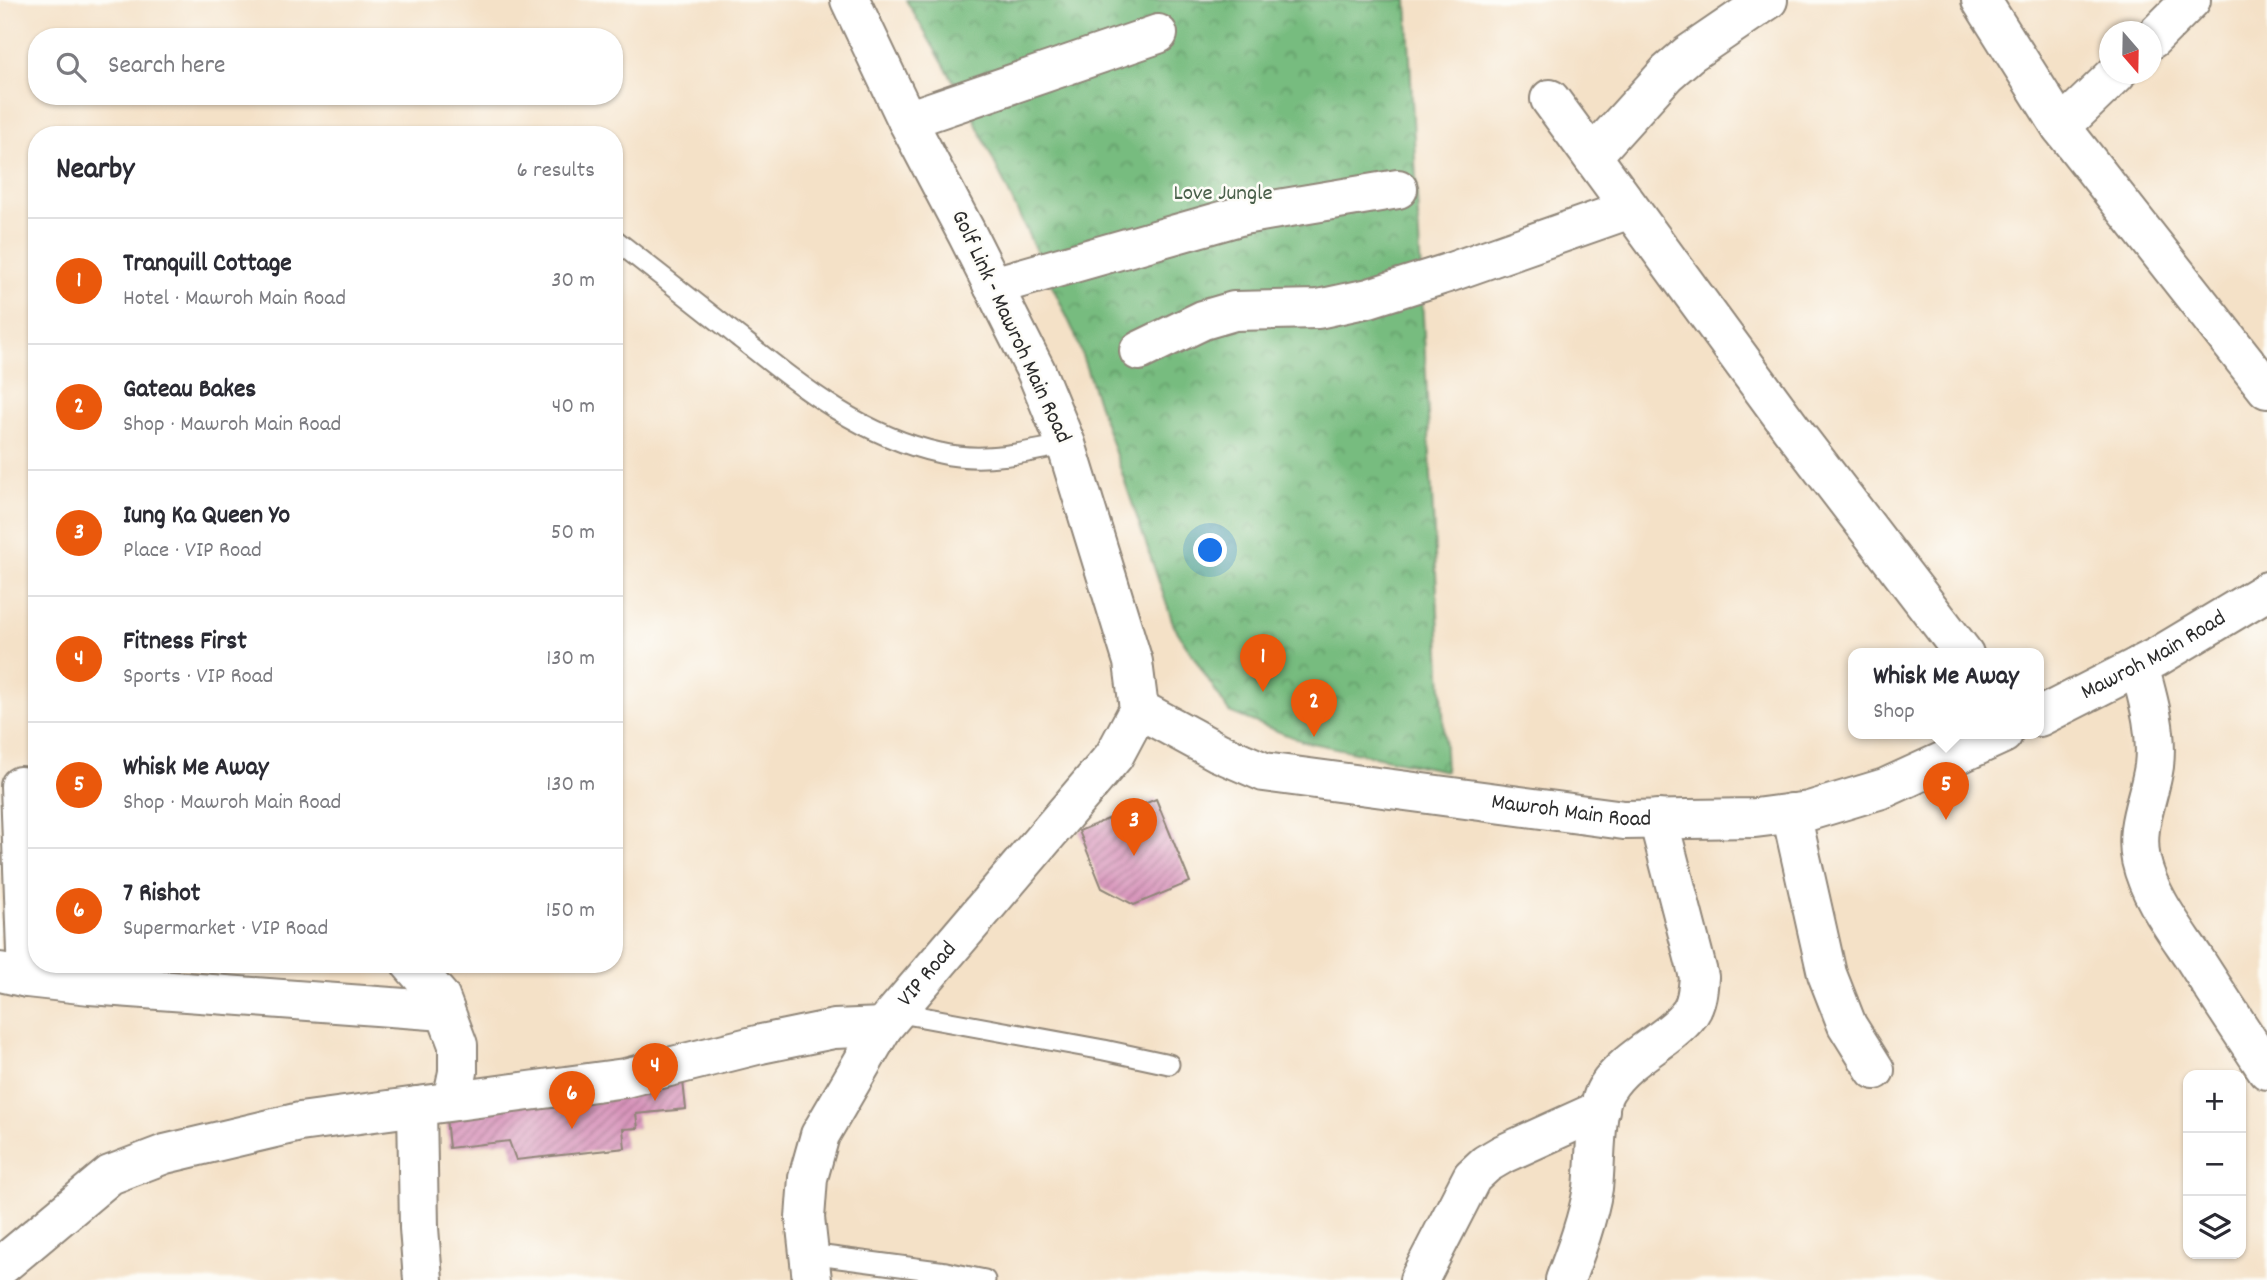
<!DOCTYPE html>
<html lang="en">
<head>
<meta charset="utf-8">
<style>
  body { margin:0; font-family:Dekko,sans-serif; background:#f2f2f3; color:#2b2b33 }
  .controls { position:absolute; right:21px; bottom:21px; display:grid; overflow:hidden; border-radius:14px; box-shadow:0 2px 5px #0004 }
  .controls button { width:63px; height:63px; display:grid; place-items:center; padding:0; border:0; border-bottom:2px solid #e1e1e2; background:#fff; color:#2b2b33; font:35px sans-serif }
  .compass { position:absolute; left:2099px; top:21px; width:63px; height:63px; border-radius:50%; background:#fff; box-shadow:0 2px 5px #0004; rotate:160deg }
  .you { position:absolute; left:1211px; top:551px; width:24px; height:24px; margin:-18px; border:5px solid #fff; border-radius:50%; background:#1a73e8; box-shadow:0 0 0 10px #1a73e833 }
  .badge { display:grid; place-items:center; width:46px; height:46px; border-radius:50%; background:#ea580c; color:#fff; font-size:23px; font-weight:700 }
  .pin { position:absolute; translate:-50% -58px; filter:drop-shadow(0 2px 4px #0008) }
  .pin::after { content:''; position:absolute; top:37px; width:24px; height:21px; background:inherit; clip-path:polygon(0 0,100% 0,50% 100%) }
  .popup { position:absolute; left:1848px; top:648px; width:196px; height:91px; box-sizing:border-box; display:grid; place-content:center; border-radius:14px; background:#fff; filter:drop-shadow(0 2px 5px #0005); font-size:23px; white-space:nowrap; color:#7c7c81 }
  .popup b { font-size:26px; color:#2b2b33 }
  .popup::after { content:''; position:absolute; left:50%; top:100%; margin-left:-14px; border:14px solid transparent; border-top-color:#fff }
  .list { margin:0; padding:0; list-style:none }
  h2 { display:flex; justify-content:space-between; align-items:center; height:91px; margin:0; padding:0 28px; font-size:30px }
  h2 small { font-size:23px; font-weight:400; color:#7c7c81 }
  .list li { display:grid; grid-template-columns:46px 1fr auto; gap:21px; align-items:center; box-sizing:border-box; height:126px; padding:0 28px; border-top:2px solid #e1e1e2 }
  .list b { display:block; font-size:26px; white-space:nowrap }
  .list p { margin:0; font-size:23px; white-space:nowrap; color:#7c7c81 }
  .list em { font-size:23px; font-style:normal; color:#7c7c81 }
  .icon { flex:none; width:38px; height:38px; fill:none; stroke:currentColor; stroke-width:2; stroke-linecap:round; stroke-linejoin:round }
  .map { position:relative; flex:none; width:2267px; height:1280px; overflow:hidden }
  .search { position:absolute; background:#fff; box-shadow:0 2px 5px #0004; left:28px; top:28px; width:595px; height:77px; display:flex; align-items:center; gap:18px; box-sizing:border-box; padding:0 24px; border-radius:28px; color:#7c7c81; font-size:26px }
  .panel { position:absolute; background:#fff; box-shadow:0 2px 5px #0004; left:28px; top:126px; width:595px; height:847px; border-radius:28px }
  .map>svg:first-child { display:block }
  .forest { fill:url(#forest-crowns); stroke:#517455; stroke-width:2 }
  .building { fill:url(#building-hatch) }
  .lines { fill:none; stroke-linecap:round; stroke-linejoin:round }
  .lane-casing { stroke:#908679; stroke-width:23 }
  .street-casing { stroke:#908679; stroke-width:42 }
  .secondary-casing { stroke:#908679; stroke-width:42 }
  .lane { stroke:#fff; stroke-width:19 }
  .street { stroke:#fff; stroke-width:38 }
  .secondary { stroke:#fff; stroke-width:38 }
  .labels { text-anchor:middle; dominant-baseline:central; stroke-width:5; stroke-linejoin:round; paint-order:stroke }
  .park-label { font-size:23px; fill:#4a604b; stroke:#fdfcf7 }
  .street-label { font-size:23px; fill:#2b2b2b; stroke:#fdfcf7 }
</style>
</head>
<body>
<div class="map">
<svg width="2267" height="1280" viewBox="0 0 2267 1280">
  <defs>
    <pattern id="forest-crowns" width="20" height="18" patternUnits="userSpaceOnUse" patternTransform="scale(1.75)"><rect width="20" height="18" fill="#77bc7f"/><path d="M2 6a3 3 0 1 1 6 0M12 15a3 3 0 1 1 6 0" fill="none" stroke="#629968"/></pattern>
    <pattern id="building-hatch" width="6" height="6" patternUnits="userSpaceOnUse" patternTransform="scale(1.75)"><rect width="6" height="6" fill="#d793ba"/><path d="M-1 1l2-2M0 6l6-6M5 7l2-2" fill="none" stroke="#af7897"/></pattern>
  </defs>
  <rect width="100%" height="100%" fill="#fdfcf7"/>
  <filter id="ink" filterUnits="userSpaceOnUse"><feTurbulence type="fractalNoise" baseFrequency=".0143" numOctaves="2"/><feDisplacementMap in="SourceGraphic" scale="14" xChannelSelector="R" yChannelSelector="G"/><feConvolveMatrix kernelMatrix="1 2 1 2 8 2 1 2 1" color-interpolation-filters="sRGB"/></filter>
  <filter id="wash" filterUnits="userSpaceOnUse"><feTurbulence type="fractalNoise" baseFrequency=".00686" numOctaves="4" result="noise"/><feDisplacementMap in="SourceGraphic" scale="28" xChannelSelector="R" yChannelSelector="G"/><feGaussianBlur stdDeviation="1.57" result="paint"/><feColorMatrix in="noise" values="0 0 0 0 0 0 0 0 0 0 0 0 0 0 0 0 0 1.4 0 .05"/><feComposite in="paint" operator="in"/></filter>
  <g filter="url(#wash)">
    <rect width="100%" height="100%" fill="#f4e1c7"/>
    <polygon class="forest" points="906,0 1407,0 1446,771 1302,741 1229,712 1174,626 1074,332 968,106"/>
    <g id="blocks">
      <g class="building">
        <polygon points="1156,799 1190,882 1134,905 1102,888 1079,831"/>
        <polygon points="683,1081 686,1109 636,1114 638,1128 623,1129 625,1148 516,1160 509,1141 449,1148 445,1107"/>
      </g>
    </g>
  </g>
  <g filter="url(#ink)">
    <use href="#blocks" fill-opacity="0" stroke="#908679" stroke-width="2"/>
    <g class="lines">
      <g class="lane-casing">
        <g id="lane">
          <path d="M614,239c41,32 81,63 121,95 63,50 125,102 205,119 42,10 86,0 126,-9"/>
          <polyline points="895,1012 1104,1050 1169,1064"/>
          <polyline points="809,1254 946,1272 985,1280"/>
        </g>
      </g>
      <g class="street-casing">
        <g id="street">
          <polyline points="1981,0 2061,127 2267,389"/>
          <polyline points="2152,39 2191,0"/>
          <polyline points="1550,99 1791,428 1964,654"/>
          <polyline points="907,120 1158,34"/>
          <polyline points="2061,127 2116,74"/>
          <polyline points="1592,156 1667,73 1689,54 1768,0"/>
          <polyline points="993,286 1243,215 1398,189"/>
          <polyline points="1139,351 1203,320 1234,311 1318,309 1369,298 1448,273 1630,209"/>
          <path d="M2139,666c9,33 19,65 15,100 -5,34 -20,59 -13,94 8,36 33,68 53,98 24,38 49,75 73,112"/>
          <path id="s1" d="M1139,709l79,43 46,20 360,48 131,-2 54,-7 76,-23 118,-54"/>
          <path id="s2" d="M2039,717l118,-60 110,-66"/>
          <polyline points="20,786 27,978"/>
          <polyline points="1791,813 1827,974 1847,1025 1875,1070"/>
          <polyline points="411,964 440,997 458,1045 458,1072 452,1101"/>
          <polyline points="0,972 27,978 90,985 445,1011"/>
          <polyline points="417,1106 419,1228 423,1280"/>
          <polyline points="0,1267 110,1175 165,1154 300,1122 625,1078 761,1044 834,1029 883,1027"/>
          <polyline points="1419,1280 1472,1177 1486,1164 1503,1154 1600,1110"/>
          <path d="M1565,1280c11,-29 23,-61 28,-92 3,-25 1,-82 14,-100 21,-33 61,-46 83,-75 7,-10 8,-24 9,-36l-41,-158"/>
        </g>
      </g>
      <g class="secondary-casing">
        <g id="secondary">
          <path id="s3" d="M812,1280l-7,-62 3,-40 12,-43 63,-108 231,-271 25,-47 -6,-47 -67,-218 -30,-73 -69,-137 -60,-114 -57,-120"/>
        </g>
      </g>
      <use href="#lane" class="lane"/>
      <use href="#street" class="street"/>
      <use href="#secondary" class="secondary"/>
    </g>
  </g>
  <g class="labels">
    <g class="park-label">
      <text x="1223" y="194">Love Jungle</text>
    </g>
    <g class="street-label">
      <text transform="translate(1010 327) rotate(65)">Golf Link - Mawroh Main Road</text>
      <text stroke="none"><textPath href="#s2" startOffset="130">Mawroh Main Road</textPath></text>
      <text stroke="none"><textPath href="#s1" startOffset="450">Mawroh Main Road</textPath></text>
      <text stroke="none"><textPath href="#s3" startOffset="341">VIP Road</textPath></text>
    </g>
  </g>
</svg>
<div class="controls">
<button>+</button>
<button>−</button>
<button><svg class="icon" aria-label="layers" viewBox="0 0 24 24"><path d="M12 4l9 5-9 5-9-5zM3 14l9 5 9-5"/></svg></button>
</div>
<svg class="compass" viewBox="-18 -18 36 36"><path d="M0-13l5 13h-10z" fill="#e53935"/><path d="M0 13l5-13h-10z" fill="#7c7c81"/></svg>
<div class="you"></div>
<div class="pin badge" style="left:1263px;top:692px">1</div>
<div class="pin badge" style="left:1314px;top:737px">2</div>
<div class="pin badge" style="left:1134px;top:856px">3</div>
<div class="pin badge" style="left:655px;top:1101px">4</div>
<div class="pin badge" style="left:1946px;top:820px">5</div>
<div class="popup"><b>Whisk Me Away</b>Shop</div>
<div class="pin badge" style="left:572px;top:1129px">6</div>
<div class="search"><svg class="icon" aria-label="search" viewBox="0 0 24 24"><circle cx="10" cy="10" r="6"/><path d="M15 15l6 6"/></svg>Search here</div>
<section class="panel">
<h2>Nearby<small>6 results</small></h2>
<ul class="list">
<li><span class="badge">1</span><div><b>Tranquill Cottage</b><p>Hotel · Mawroh Main Road</p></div><em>30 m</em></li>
<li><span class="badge">2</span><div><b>Gateau Bakes</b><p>Shop · Mawroh Main Road</p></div><em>40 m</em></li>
<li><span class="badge">3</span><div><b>Iung Ka Queen Yo</b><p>Place · VIP Road</p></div><em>50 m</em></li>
<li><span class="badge">4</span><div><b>Fitness First</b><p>Sports · VIP Road</p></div><em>130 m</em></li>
<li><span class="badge">5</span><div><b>Whisk Me Away</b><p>Shop · Mawroh Main Road</p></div><em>130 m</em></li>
<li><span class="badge">6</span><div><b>7 Rishot</b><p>Supermarket · VIP Road</p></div><em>150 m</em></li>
</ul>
</section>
</div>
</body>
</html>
